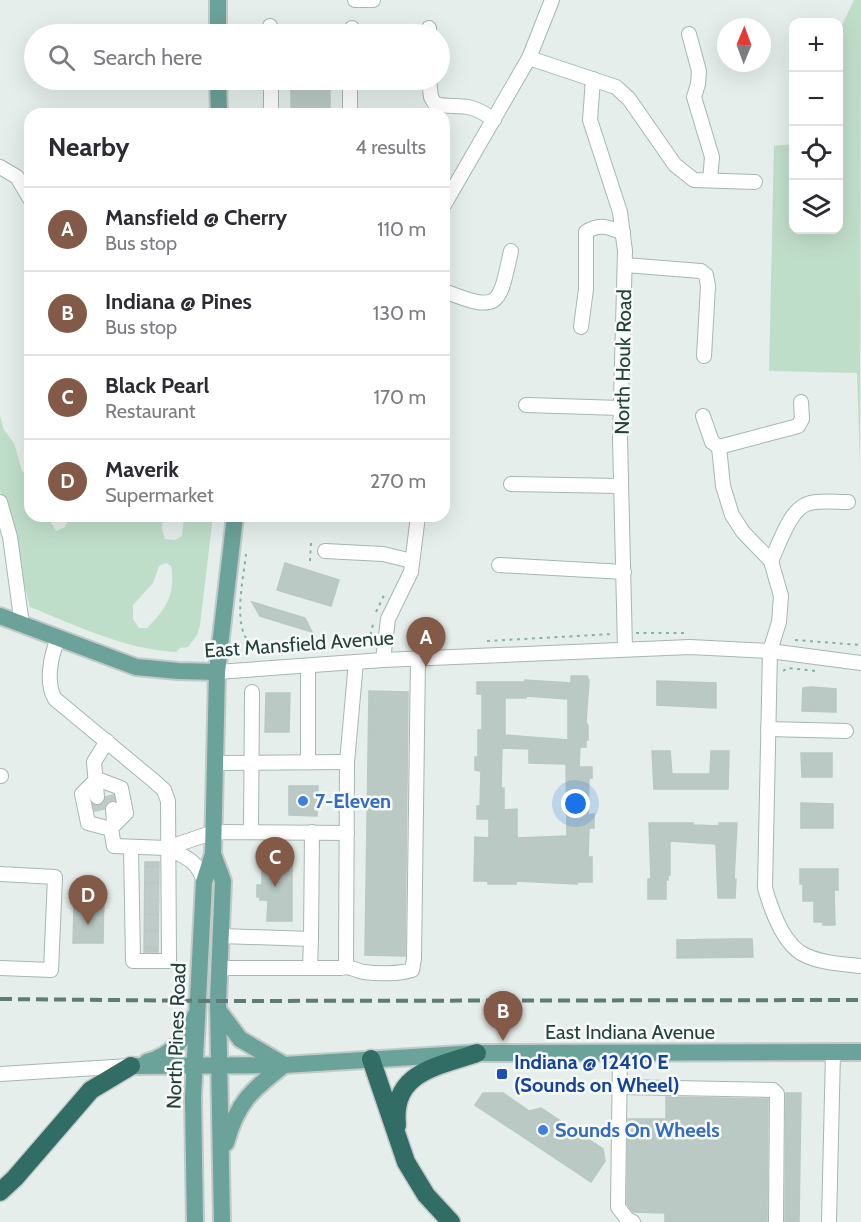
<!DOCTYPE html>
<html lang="en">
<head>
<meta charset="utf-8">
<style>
  body { margin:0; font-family:Cabin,sans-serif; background:#f2f2f3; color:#2b2b33 }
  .controls { position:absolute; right:18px; top:18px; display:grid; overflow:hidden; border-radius:12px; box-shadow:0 6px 24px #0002 }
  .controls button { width:54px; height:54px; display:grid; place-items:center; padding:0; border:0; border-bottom:2px solid #e1e1e2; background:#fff; color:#2b2b33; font:30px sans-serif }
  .compass { position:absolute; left:717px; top:18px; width:54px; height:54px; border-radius:50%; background:#fff; box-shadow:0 6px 24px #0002; rotate:1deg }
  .you { position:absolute; left:576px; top:804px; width:21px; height:21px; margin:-15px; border:4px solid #fff; border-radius:50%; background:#1a73e8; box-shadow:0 0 0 9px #1a73e833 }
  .badge { display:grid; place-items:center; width:39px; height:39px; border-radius:50%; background:#835948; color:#fff; font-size:20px; font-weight:700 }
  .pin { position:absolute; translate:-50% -50px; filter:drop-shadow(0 2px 3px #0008) }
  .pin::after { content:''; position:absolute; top:32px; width:21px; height:18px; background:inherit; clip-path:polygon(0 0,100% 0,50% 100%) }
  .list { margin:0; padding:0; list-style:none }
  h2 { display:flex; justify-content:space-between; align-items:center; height:78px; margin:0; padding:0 24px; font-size:26px }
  h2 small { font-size:20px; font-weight:400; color:#7c7c81 }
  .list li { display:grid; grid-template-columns:39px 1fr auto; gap:18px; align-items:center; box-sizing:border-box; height:84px; padding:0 24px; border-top:2px solid #e1e1e2 }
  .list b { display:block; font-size:22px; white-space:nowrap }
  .list p { margin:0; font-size:20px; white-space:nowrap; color:#7c7c81 }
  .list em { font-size:20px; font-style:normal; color:#7c7c81 }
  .icon { flex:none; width:33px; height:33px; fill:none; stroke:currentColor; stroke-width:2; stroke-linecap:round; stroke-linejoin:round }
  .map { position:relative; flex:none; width:861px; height:1222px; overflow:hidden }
  .search { position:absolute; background:#fff; box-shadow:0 6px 24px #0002; left:24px; top:24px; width:426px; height:66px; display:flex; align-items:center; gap:15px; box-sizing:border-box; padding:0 21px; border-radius:33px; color:#7c7c81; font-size:22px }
  .panel { position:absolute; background:#fff; box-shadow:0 6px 24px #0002; left:24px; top:108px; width:426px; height:414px; border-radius:18px }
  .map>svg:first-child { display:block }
  .green { fill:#bfdeca; fill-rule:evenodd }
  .building { fill:#bac9c4; stroke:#b8c8c2; stroke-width:1.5; fill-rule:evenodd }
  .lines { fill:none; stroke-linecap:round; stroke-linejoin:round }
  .minor-tunnel { stroke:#becbc8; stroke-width:14; stroke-dasharray:14 7; stroke-linecap:butt }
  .minor-casing { stroke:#a7b6b3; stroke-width:16 }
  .major-casing { stroke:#c2cac8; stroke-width:20 }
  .highway-casing { stroke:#c2cac8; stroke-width:21 }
  .path { stroke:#86b1a7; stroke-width:2; stroke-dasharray:3 4.5; stroke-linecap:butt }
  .minor { stroke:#fff; stroke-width:14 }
  .major { stroke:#6ba299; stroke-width:16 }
  .highway { stroke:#316c65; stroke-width:18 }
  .rail { stroke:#5f7b76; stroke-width:4; stroke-dasharray:12 6; stroke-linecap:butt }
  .shop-dot { fill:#3f7fe0; stroke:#f6faf8; stroke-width:2 }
  .transit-dot { fill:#1a4fb4; stroke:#f6faf8; stroke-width:2 }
  .labels { text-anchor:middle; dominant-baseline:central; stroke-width:5; stroke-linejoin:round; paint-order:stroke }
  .street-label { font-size:20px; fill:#24403b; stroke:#f6faf8 }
  .shop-label { font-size:20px; font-weight:bold; fill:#366cbe; stroke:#f6faf8; text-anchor:start }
  .transit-label { font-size:20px; font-weight:bold; fill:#164399; stroke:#f6faf8; text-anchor:start }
</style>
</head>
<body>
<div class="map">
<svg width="861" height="1222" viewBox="0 0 861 1222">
  <rect width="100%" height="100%" fill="#e5eeeb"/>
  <g class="green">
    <polygon points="854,0 861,0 860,466 857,373 769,371 774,146 793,144 794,230 838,230 839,31"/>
    <path d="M0,416l4,14 10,13 8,28 8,6v39h17l9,15 9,-4 5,-11h93l-1,13 3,10 10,1 7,-4 2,-20h29l-13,109 -3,10 -9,12 -8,1 -4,4c-53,-3 -98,-26 -146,-45l-30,-116zM166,563l5,3c5,28 -5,43 -24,62h-8l-6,-9v-14l20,-22 6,-17z"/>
  </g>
  <g class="building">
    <rect x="291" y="80" width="39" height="34"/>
    <polygon points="285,563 339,580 331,606 277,590"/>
    <polygon points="252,602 305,618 312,632 260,616"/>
    <path d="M571,676h16l2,5 -3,41 2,4v14h-2v7h-6l-1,20h13v11h-3l-1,37 6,-1v14h-5l-1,29h4v25h-15v2l-61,-3v3h-28v-3h-14l1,-44 14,1v-19h-12v-13h3l1,-35 -6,-1v-13h3v-27h4v-36h-5v-12h48v-2l46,3zM526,696l42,3v41l-63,-5v-37h21zM502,748l27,1v14l37,1 1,72 -50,2v-29l-13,1v-22h-3z"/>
    <polygon points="657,681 716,683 716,708 657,705"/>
    <polygon points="811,687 836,689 836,712 802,711 803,688"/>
    <polygon points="369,691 408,692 405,956 365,955"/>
    <polygon points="266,693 290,693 289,732 265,732"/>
    <polygon points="652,751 670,751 672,774 710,774 711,751 729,751 728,789 654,789"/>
    <polygon points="801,753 832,753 832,777 802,777"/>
    <polygon points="289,786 318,786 317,816 289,815"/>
    <polygon points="801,803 833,804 833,828 801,828"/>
    <polygon points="649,823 693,823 693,825 719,826 719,823 737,823 734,879 736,879 735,898 718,898 716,844 670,841 670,875 668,875 668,880 666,880 666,899 648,899 648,879 651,879"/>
    <polygon points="267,850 285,850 285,861 292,861 292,921 267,921 268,900 260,900 260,897 257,897 257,885 262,885 262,867 267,867"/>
    <polygon points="145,862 159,862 158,952 144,952"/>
    <polygon points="800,869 838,869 838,890 834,890 835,925 823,925 823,922 814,922 814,901 803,901 803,884 800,884"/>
    <polygon points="78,887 104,888 103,943 73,943 74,908 78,908"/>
    <polygon points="732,939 752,939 753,957 677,958 677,940"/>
    <polygon points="483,1093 503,1093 529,1111 541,1108 603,1149 605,1161 591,1182 475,1105"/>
    <polygon points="786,1093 801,1093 799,1222 785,1222"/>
    <polygon points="666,1097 768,1099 767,1222 665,1222 665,1213 633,1212 627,1204 628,1119 666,1119"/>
  </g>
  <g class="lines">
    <g class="minor-tunnel">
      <polyline points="110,795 113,809"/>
      <polyline points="97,797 100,811"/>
      <polyline points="145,875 159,875"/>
      <polyline points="145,892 159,892"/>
      <polyline points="145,906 159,907"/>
      <polyline points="145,922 159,922"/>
      <polyline points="145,939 159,939"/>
    </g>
    <g class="minor-casing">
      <g id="minor">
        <polyline points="355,0 373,0"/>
        <polyline points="270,26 270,34"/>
        <polyline points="352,34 352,28"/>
        <polyline points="429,34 429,28"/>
        <polyline points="689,34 699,71 698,84 694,97 712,157 710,180"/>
        <polyline points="529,58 616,87 629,99 675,165 694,180 755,182"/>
        <polyline points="593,79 590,120 620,212 625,251 620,438 625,649"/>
        <path d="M429,80l2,17 4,7c11,3 22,1 33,3 10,2 18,7 26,13"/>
        <polyline points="271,114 271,80"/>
        <polyline points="350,114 350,80"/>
        <polyline points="0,167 17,177 30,199"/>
        <polyline points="444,205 529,58 552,0"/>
        <polyline points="625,265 701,271 706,275 708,286 704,356"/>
        <path d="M444,291c56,22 55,15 67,-40"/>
        <path d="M581,327l5,-38v-57c13,-9 23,-5 37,1"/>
        <polyline points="526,405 621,408"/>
        <polyline points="703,416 712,442 719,447"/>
        <path d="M719,447l4,39 9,29 11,17 28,29 10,35 -2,26 -9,29 -5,237c6,21 17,53 36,65 17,10 41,11 60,13"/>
        <polyline points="719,447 798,426 802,419 801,402"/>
        <polyline points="511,484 621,486"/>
        <polyline points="0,502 10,537 22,625"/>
        <polyline points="325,551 383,554 412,561"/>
        <path d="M771,561c8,-16 19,-54 39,-58 11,-3 26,-1 38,-1"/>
        <polyline points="499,565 624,572"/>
        <path d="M58,638c-7,18 -13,44 -3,61l99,82 10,9 4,11 1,160h-36l-2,-114"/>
        <polyline points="383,660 388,619 411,572 418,516"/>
        <polyline points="217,672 383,660 690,647 770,651 861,663"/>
        <polyline points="768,729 846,731"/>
        <polyline points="308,762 308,666"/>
        <polyline points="215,763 347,762"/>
        <polyline points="0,776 1,776"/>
        <polyline points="97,779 82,794 88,823 111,829"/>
        <polyline points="97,779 121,788 126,813 111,828"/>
        <polyline points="97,797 94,762 107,741"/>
        <polyline points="113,809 114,822 111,829 114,846 167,848 214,832 347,833"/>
        <polyline points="251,832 252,692"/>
        <path d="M167,848c19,9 31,13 37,34"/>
        <polyline points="0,874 55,877 51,970 0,968"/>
        <polyline points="221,936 311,939 312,832"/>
        <polyline points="346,966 347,762 356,662"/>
        <path d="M220,968h121c9,-3 15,3 23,4 14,2 34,2 48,-2l2,-11 4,-301"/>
        <polyline points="310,968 311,939"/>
        <polyline points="620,1053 618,1207 627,1219 633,1222"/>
        <polyline points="0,1074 129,1066"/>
        <polyline points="620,1087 773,1090 777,1094 776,1222"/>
        <polyline points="829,1222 833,1052"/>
      </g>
    </g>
    <g class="major-casing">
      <g id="major">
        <polyline points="218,34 218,0"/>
        <polyline points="218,80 219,114"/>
        <polyline points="0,616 136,667 178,671 217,672"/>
        <polyline points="213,854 223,881 218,1001 222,1222"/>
        <polyline points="219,1011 240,1039 281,1063"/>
        <path d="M147,1062c25,-7 38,-23 48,-46"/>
        <polyline points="131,1066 284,1065 477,1053 861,1052"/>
        <path d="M226,1143c11,-41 26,-53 58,-78"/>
        <polyline points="195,1222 193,1097 204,882 213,854 217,672 235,516"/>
      </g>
    </g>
    <g class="highway-casing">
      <g id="highway">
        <polyline points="371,1059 406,1162 426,1195 451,1222"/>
        <path d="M397,1125c-6,-53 40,-58 80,-72"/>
        <polyline points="0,1192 15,1178 91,1090 131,1066"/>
      </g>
    </g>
    <g class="path">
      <path d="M246,554c-2,21 -14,73 4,89 5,4 11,5 18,6l91,-4c11,-5 12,-10 14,-21"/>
      <polyline points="310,561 311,543 315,543"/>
      <polyline points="376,612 385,593"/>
      <polyline points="636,633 685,633"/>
      <polyline points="795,640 861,645"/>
      <polyline points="487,641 613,634"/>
      <polyline points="783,671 788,668 816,671"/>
    </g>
    <use href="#minor" class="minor"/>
    <use href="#major" class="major"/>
    <use href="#highway" class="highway"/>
    <polyline class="rail" points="0,999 218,1001 861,1000"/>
  </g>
  <g class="shop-dot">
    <circle cx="303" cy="801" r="6"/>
    <circle cx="543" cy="1130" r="6"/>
  </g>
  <rect class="transit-dot" x="496" y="1068" width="12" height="12" rx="3"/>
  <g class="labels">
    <g class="street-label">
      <text transform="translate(623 362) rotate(-89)">North Houk Road</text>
      <text transform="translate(299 644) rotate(-4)">East Mansfield Avenue</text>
      <text x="630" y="1032">East Indiana Avenue</text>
      <text transform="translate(176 1036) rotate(-88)">North Pines Road</text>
    </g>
    <g class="shop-label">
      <text x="315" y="801">7-Eleven</text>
      <text x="555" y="1130">Sounds On Wheels</text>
    </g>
    <g class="transit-label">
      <text x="514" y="1062">Indiana @ 12410 E<tspan x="514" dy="23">(Sounds on Wheel)</tspan></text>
    </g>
  </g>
</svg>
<div class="controls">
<button>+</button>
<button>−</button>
<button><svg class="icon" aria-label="locate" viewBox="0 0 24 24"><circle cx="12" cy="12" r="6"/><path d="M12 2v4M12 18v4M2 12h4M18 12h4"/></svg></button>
<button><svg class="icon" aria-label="layers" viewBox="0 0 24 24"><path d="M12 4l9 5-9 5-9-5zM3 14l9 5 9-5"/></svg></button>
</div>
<svg class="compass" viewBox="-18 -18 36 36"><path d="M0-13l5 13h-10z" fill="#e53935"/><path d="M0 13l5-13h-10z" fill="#7c7c81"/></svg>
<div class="you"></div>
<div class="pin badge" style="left:426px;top:667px">A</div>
<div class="pin badge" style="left:503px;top:1041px">B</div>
<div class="pin badge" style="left:275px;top:887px">C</div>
<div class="pin badge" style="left:88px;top:925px">D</div>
<div class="search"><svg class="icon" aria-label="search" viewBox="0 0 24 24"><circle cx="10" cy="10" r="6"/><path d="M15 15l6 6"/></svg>Search here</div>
<section class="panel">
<h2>Nearby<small>4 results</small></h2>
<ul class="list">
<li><span class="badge">A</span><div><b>Mansfield @ Cherry</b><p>Bus stop</p></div><em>110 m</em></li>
<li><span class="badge">B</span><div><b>Indiana @ Pines</b><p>Bus stop</p></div><em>130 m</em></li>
<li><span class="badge">C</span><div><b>Black Pearl</b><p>Restaurant</p></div><em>170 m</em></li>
<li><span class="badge">D</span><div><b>Maverik</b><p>Supermarket</p></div><em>270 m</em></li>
</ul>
</section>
</div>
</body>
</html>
